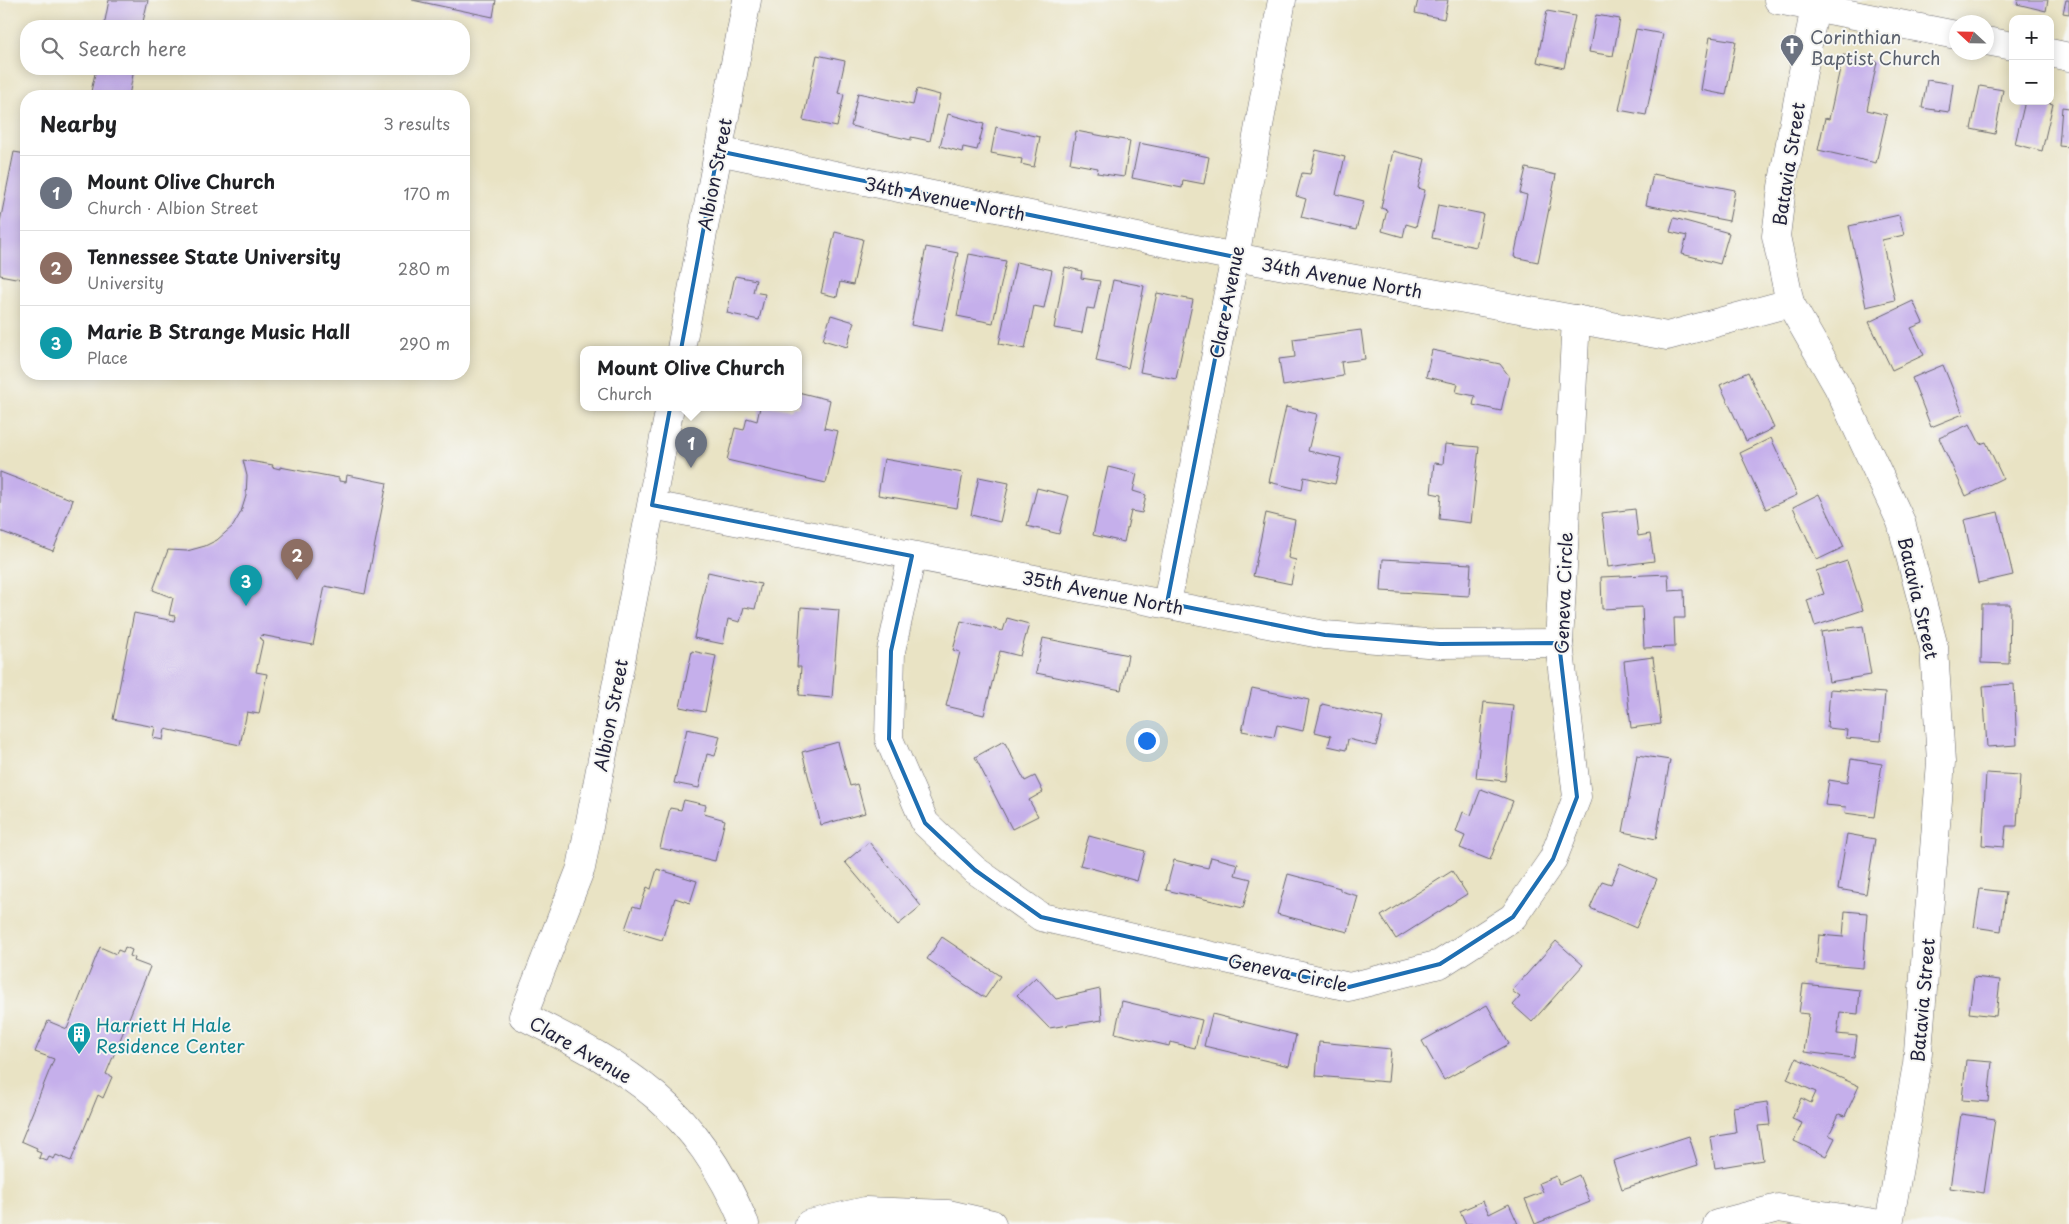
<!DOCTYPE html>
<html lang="en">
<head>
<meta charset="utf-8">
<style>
  body { margin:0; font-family:"Playpen Sans",sans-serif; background:#f6f6f6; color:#202124 }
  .controls { position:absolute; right:15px; top:15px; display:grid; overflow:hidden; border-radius:10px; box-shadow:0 2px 12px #0003 }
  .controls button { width:45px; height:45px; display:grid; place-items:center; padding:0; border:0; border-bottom:1px solid #e0e0e0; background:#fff; color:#202124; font:25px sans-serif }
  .compass { position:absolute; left:1949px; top:15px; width:45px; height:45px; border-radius:50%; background:#fff; box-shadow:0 2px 12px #0003; rotate:292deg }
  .you { position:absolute; left:1146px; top:740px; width:18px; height:18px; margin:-12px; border:4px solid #fff; border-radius:50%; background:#1a73e8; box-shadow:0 0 0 8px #1a73e833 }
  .badge { display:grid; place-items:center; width:32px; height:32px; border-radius:50%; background:#111827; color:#fff; font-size:16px; font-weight:700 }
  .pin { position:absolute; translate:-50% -41px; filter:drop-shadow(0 1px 2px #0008) }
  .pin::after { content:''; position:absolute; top:26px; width:18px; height:15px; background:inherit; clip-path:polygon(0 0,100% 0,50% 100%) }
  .popup { position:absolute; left:580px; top:346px; width:222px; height:65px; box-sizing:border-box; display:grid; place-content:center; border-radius:10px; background:#fff; filter:drop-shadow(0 1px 4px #0005); font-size:16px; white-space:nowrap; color:#757577 }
  .popup b { font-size:19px; color:#202124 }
  .popup::after { content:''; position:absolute; left:50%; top:100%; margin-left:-10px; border:10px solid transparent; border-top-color:#fff }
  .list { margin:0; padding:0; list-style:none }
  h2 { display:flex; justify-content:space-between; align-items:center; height:65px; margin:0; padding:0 20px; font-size:21px }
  h2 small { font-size:16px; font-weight:400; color:#757577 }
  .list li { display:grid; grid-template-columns:32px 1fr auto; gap:15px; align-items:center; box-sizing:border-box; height:75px; padding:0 20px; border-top:1px solid #e0e0e0 }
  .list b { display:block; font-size:19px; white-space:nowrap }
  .list p { margin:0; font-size:16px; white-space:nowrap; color:#757577 }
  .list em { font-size:16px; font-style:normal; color:#757577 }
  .icon { flex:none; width:28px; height:28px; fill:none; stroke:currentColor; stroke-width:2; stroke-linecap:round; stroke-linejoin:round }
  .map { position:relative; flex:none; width:2069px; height:1224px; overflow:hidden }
  .search { position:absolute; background:#fff; box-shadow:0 2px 12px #0003; left:20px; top:20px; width:450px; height:55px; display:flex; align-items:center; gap:12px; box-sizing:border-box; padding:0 18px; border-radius:20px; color:#757577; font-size:19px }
  .panel { position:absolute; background:#fff; box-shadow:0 2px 12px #0003; left:20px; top:90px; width:450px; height:290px; border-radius:20px }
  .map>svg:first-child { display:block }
  .building { fill:#c5afeb }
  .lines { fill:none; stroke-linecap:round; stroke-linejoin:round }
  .minor-casing { stroke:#68666b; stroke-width:29 }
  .minor { stroke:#fff; stroke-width:28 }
  .marked { fill:none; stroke:#1f6fb2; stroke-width:4; stroke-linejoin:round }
  .labels { text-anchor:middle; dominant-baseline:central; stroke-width:4; stroke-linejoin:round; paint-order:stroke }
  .worship-label { font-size:18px; fill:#5b616d; stroke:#f6f6f2; text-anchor:start }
  .street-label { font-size:18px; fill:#22223b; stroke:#f6f6f2 }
  .culture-label { font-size:18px; fill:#0d838f; stroke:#f6f6f2; text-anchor:start }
</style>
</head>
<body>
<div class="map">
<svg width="2069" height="1224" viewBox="0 0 2069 1224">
  <rect width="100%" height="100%" fill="#f6f6f2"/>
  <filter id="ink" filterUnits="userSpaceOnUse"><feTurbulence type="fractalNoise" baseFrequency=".02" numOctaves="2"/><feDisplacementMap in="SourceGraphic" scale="10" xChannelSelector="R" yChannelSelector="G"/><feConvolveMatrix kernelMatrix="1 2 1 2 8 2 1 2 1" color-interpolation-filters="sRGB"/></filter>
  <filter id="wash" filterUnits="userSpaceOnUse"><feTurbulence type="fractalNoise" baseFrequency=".0096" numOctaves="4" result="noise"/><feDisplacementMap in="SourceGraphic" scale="20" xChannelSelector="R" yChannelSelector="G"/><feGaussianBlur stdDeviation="1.12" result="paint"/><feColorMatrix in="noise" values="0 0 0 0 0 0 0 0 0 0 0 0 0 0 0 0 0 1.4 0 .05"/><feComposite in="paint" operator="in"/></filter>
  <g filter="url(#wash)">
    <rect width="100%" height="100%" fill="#e9e3c4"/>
    <g id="blocks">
      <g class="building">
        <polygon points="109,0 148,0 142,26 104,26"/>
        <polygon points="412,0 496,0 493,17"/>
        <polygon points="1418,0 1448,0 1444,19 1415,13"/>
        <polygon points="2018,0 2048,0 2046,11 2017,4"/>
        <polygon points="2066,0 2069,0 2069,14 2063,13"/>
        <polygon points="1547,11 1575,16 1564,68 1537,62"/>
        <polygon points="1596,15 1620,19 1613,56 1589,52"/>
        <polygon points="1636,29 1663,34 1646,115 1619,110"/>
        <polygon points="1710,37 1736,41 1726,95 1701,90"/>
        <polygon points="817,55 845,61 838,93 844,94 837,127 803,120"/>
        <polygon points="1843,55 1877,62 1867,110 1887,115 1876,163 1818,150 1825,118 1829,119"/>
        <polygon points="96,69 134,69 129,96 90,96"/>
        <polygon points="1927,80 1953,84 1949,112 1922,108"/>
        <polygon points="1980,86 2003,90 1995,134 1971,129"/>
        <polygon points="917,89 940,95 930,141 911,137 911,140 851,126 858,93 913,105"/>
        <polygon points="2025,101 2041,101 2053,104 2042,151 2015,144"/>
        <polygon points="2062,107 2069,108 2069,147 2059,146"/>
        <polygon points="948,114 984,124 977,150 963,147 962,152 940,146"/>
        <polygon points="996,127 1040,137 1034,167 1021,164 1022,159 991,153"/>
        <polygon points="1076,131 1130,141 1124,177 1097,173 1098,168 1070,163"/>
        <polygon points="1139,143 1209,157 1204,184 1183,180 1182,188 1132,178"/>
        <polygon points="1316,150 1345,157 1336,194 1364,201 1356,230 1301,217 1306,199 1296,196 1302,173 1310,174"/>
        <polygon points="1393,151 1425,159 1418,188 1425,190 1416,227 1406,224 1403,237 1382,231 1387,210 1381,208"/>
        <polygon points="14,152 26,154 26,280 0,275 0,222"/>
        <polygon points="1526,168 1556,175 1538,262 1514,257 1527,195 1520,193"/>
        <polygon points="1653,174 1735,190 1729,221 1646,205"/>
        <polygon points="1438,205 1483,214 1476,247 1432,238"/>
        <polygon points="1899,215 1904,235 1882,240 1895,300 1866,307 1849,226"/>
        <polygon points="1674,218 1729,233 1720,264 1682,254 1687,236 1670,232"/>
        <polygon points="835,232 863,239 853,285 840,282 837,297 821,293"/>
        <polygon points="926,247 958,253 942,331 911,325"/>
        <polygon points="969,254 1006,261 993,323 957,316"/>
        <polygon points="1016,262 1052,270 1044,308 1034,306 1025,349 999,344"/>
        <polygon points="1065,267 1082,271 1081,278 1100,281 1094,309 1087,308 1082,333 1054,328"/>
        <polygon points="735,276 756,280 753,292 765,294 759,320 727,313"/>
        <polygon points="1113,280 1144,286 1128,368 1096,361"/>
        <polygon points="1157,293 1193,300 1176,379 1140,372"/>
        <polygon points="1913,301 1923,323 1911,328 1924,355 1892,370 1869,322"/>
        <polygon points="831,315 854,322 847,347 823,340"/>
        <polygon points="1361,330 1365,359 1341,362 1343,376 1283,386 1279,359 1295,357 1293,339"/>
        <polygon points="1432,350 1500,364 1509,376 1501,411 1473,405 1475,396 1456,392 1458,384 1426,377"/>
        <polygon points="1943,365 1963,414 1931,427 1912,378"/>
        <polygon points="1748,372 1774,428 1746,441 1720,385"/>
        <polygon points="798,392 830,400 824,428 838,431 826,483 727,460 735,428 744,430 747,418 757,421 760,407 776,407 791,410 792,407 798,407"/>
        <polygon points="1286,407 1317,414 1308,451 1341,458 1335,484 1304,477 1302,490 1269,482"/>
        <polygon points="1970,424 1980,444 1986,442 2003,478 1966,496 1939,438"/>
        <polygon points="1771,438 1797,495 1766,509 1740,453"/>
        <polygon points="1445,444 1479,447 1471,523 1439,519 1441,495 1431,493 1434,463 1443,464"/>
        <polygon points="884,459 963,473 957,508 878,495"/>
        <polygon points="243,460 273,465 272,467 280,469 280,467 339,478 339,481 346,482 347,475 387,483 365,594 325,586 313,645 261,635 260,639 263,640 256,672 267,674 259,714 247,712 240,745 165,729 163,740 153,738 155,727 113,719 134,613 174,621 175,616 169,615 173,598 153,590 168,550 187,551 205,546 217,540 233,526 241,512 246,496 247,476"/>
        <polygon points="1108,467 1137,474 1133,491 1146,495 1142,513 1131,511 1124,542 1093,535"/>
        <polygon points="0,472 73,500 53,551 0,531"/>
        <polygon points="979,477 1009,483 1000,522 971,515"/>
        <polygon points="1037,488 1069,496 1059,534 1027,526"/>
        <polygon points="1819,494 1844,547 1817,560 1793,507"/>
        <polygon points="1635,509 1638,536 1650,534 1654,561 1608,567 1602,513"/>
        <polygon points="1998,512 2013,575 1978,583 1964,520"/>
        <polygon points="1266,513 1295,520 1288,558 1296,560 1291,584 1253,576"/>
        <polygon points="1383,559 1471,564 1469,596 1381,591"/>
        <polygon points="1847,561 1863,610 1815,626 1807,600 1824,594 1816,571"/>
        <polygon points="708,572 761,584 755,609 744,607 740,622 728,619 723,644 694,638"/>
        <polygon points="1668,574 1669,591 1684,590 1685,618 1674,618 1675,647 1644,648 1642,607 1602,609 1601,577"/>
        <polygon points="1982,604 2010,604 2009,664 1981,663"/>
        <polygon points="801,607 839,610 832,698 799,695 801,667 797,667"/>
        <polygon points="1007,618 1029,624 1020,656 1000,651 984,715 946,706 960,652 953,650 961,621 1003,631"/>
        <polygon points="1863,626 1871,675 1829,682 1821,632"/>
        <polygon points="1043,638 1128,655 1121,690 1036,673"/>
        <polygon points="692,651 716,656 705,712 680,707"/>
        <polygon points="1653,657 1661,724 1631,728 1624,661"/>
        <polygon points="2014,684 2017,745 1987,747 1983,686"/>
        <polygon points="1252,688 1309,700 1303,731 1277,725 1274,737 1242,731"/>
        <polygon points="1830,689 1885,693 1881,741 1846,738 1847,730 1827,728"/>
        <polygon points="1484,702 1513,705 1505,781 1476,778"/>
        <polygon points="1322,704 1383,718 1376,746 1348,739 1346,750 1328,746 1331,736 1315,732"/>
        <polygon points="687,729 720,736 715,756 707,754 699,788 674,783"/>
        <polygon points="1004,741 1025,781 1035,776 1043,792 1029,800 1038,816 1012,829 975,757"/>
        <polygon points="838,742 850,786 857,784 865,813 821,825 802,752"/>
        <polygon points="1637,755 1670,760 1656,839 1623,832"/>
        <polygon points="1851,759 1882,764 1874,817 1845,813 1846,807 1825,805 1829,780 1847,783"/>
        <polygon points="1986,773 2020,775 2017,826 2006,826 2004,847 1982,845"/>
        <polygon points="1481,789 1513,801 1490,860 1460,848 1465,836 1456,832 1463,812 1471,815"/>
        <polygon points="684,800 706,805 704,814 725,820 715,861 660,848 670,808 681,810"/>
        <polygon points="1847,834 1875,839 1866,894 1838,889"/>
        <polygon points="1089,836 1145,851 1137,881 1080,865"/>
        <polygon points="869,842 921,906 898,925 845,862"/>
        <polygon points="1211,857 1238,864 1235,875 1251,879 1243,908 1166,890 1174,860 1208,868"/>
        <polygon points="1620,863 1657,879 1636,928 1590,908 1602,881 1611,884"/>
        <polygon points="657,869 697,881 690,903 675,898 662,940 625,929 633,906 640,908 647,887 651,889"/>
        <polygon points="1452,871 1467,894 1396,939 1381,916"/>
        <polygon points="1288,874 1340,888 1340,891 1358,896 1348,932 1277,914"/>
        <polygon points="1980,889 2006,892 2001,931 1974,927"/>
        <polygon points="1845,911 1867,913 1863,968 1816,964 1819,935 1843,937"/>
        <polygon points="942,937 1000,976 985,998 927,959"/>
        <polygon points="1556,941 1583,965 1532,1022 1513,1005 1520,997 1512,991"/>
        <polygon points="100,947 116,954 118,950 123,952 125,947 132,950 130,956 135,958 134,961 150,967 106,1074 112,1077 103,1098 98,1095 71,1161 56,1155 54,1159 49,1157 47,1161 39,1158 41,1153 36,1151 37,1148 21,1141 54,1059 35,1052 48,1021 67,1029"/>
        <polygon points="1036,977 1056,999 1100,989 1102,1020 1049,1028 1017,995"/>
        <polygon points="1974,977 2000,980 1996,1016 1969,1013"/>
        <polygon points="1803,984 1860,990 1858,1014 1840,1012 1837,1034 1857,1036 1854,1058 1804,1052 1809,1014 1799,1013"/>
        <polygon points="1122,1001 1202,1020 1195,1048 1170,1042 1169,1046 1115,1033"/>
        <polygon points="1487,1005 1509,1044 1444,1080 1422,1041"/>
        <polygon points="1212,1014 1296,1035 1289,1066 1204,1046"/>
        <polygon points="1319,1042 1391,1049 1388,1082 1316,1076"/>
        <polygon points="1796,1058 1859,1086 1845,1116 1839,1114 1829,1135 1835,1138 1826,1156 1794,1141 1802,1123 1792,1119 1801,1098 1811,1103 1816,1092 1787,1079"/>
        <polygon points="1966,1060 1992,1062 1988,1102 1962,1100"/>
        <polygon points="1767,1102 1770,1125 1758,1126 1763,1160 1715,1168 1710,1137 1736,1133 1733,1107"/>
        <polygon points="1961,1114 1995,1119 1984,1193 1950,1188"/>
        <polygon points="1689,1136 1698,1165 1622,1189 1613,1161"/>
        <polygon points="1579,1175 1590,1202 1535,1224 1525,1199 1543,1192 1539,1183 1556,1176 1559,1184"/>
        <polygon points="1483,1201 1489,1214 1509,1204 1518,1224 1466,1224 1460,1211"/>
      </g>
    </g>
  </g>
  <g filter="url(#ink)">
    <use href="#blocks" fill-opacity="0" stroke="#68666b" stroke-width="1"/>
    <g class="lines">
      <g class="minor-casing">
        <g id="minor">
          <polyline points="1778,0 1956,35"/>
          <polyline points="1816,0 1782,187 1776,236 1790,303 1838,387 1901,522 1934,647 1941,762 1917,1064 1889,1224"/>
          <polyline points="1986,41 2013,46"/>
          <polyline points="2050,53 2069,57"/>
          <polyline points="718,151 1235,257 1667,336 1790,303"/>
          <polyline points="681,349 747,0"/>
          <path d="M670,407l-89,461 -58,148c110,55 171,90 222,208"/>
          <polyline points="652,505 1325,635 1440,644 1559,643"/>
          <polyline points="912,556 891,651 889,739 925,823 975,870 1041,917 1349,987 1440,964 1513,917 1553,859 1577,797 1559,643 1576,319"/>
          <polyline points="1167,603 1235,257 1282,0"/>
          <polyline points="809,1224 865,1211 948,1214 992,1224"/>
          <polyline points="1717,1224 1778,1208 1881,1224"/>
        </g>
      </g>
      <use href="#minor" class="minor"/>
    </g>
  </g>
  <path class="marked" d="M718,151l517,106 -68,346 158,32 115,9 119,-1 18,154 -24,62 -40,58 -73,47 -91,23 -308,-70 -66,-47 -50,-47 -36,-84 2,-88 21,-95 -260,-51z"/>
  <defs>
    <g id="church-pin" transform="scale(1.25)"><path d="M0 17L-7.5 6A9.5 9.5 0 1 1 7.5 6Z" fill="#6b7280" stroke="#f6f6f2"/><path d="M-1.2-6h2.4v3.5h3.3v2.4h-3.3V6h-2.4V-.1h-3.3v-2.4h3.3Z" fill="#fff"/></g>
    <g id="building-pin" transform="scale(1.25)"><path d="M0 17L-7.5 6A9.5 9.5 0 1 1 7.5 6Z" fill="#0f9aa8" stroke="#f6f6f2"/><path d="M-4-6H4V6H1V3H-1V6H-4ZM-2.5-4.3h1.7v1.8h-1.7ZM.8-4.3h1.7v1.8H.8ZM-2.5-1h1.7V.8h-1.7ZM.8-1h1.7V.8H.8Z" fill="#fff"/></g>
  </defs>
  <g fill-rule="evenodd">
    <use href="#church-pin" x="1792" y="46"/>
    <use href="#building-pin" x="79" y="1034"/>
  </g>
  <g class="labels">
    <g class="worship-label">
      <text x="1810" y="36">Corinthian<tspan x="1810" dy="21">Baptist Church</tspan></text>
    </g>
    <g class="street-label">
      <text transform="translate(1788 164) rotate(-81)">Batavia Street</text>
      <text transform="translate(714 174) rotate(-79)">Albion Street</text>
      <text transform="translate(945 198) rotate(11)">34th Avenue North</text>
      <text transform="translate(1342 277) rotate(10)">34th Avenue North</text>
      <text transform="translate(1226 302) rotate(-79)">Clare Avenue</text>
      <text transform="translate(1103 592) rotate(11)">35th Avenue North</text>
      <text transform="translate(1563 593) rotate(-88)">Geneva Circle</text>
      <text transform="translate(1919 598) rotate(77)">Batavia Street</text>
      <text transform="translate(610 715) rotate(-79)">Albion Street</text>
      <text transform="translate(1288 972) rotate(12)">Geneva Circle</text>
      <text transform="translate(1922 1000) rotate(-85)">Batavia Street</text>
      <text transform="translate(581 1049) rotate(30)">Clare Avenue</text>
    </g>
    <g class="culture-label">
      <text x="96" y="1024">Harriett H Hale<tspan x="96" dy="21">Residence Center</tspan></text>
    </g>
  </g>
</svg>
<div class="controls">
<button>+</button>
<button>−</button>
</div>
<svg class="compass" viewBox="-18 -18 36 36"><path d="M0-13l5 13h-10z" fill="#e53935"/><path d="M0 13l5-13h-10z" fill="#757577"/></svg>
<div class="you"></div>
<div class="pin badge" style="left:691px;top:468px;background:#6b7280">1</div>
<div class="popup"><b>Mount Olive Church</b>Church</div>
<div class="pin badge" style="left:297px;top:580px;background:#8d6e63">2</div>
<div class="pin badge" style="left:246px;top:606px;background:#0f9aa8">3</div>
<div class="search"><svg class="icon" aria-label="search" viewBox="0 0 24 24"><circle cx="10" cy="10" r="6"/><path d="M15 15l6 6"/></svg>Search here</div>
<section class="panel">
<h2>Nearby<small>3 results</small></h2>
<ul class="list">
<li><span class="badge" style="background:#6b7280">1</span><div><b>Mount Olive Church</b><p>Church · Albion Street</p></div><em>170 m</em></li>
<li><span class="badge" style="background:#8d6e63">2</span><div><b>Tennessee State University</b><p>University</p></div><em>280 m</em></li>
<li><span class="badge" style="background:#0f9aa8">3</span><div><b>Marie B Strange Music Hall</b><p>Place</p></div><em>290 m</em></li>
</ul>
</section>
</div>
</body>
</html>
